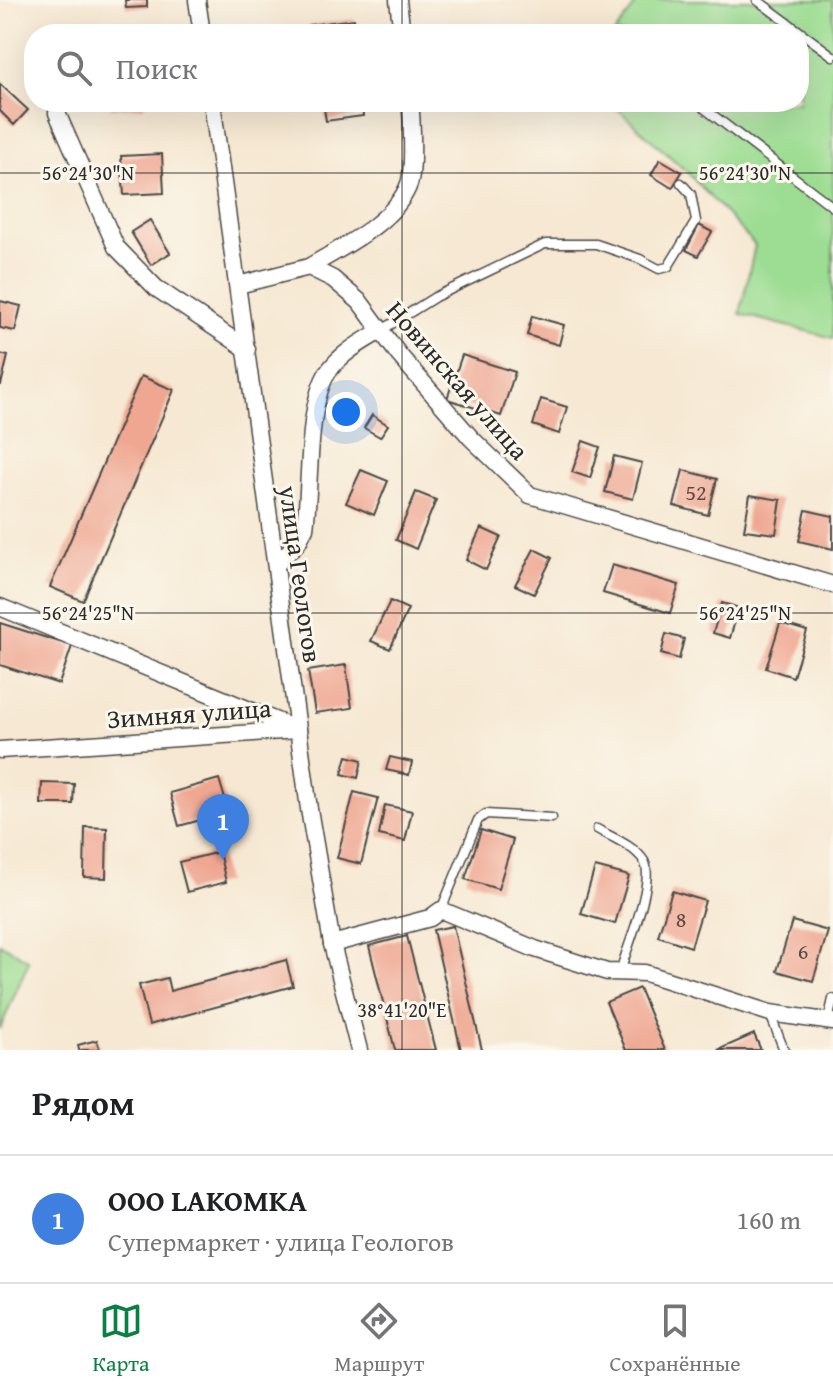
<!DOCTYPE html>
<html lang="ru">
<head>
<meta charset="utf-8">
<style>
  body { margin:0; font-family:"Gentium Book Plus",serif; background:#f2f2f2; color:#202124 }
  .you { position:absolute; left:346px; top:412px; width:28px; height:28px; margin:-20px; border:6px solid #fff; border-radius:50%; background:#1a73e8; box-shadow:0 0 0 12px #1a73e833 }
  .badge { display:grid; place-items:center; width:52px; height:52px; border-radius:50%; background:#0b8043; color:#fff; font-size:26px; font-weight:700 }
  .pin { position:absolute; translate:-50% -66px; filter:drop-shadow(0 2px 4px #0008) }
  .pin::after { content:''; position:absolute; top:42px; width:28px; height:24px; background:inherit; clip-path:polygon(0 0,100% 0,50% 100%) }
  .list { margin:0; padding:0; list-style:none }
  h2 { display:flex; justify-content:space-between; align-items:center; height:104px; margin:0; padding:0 32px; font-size:34px }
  h2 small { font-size:26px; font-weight:400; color:#757577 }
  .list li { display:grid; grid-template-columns:52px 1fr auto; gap:24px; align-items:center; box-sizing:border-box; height:128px; padding:0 32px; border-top:2px solid #e0e0e0 }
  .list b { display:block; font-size:30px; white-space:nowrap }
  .list p { margin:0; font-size:26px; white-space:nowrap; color:#757577 }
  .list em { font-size:26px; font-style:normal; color:#757577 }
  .icon { flex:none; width:44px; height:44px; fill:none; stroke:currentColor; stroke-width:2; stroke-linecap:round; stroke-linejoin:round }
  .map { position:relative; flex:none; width:833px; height:1050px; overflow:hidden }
  .search { position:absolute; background:#fff; box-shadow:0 8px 32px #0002; left:24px; right:24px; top:24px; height:88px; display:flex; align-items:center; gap:20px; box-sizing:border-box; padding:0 28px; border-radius:32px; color:#757577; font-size:30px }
  .sheet { height:232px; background:#fff }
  nav { display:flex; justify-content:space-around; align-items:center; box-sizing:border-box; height:112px; border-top:2px solid #e0e0e0; background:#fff; font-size:22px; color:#757577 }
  nav a { display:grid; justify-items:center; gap:4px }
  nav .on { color:#0b8043 }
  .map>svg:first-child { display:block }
  .green { fill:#9ddd93; stroke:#64845f; stroke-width:2 }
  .building { fill:#efa792 }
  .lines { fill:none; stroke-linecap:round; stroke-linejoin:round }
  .lane-casing { stroke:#494744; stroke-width:11 }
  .street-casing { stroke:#494744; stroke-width:19 }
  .lane { stroke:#fff; stroke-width:8 }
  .street { stroke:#fff; stroke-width:16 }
  .ticks { fill:none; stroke:#2b2b2b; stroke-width:2; stroke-opacity:0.45 }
  .labels { text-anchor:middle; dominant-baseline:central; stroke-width:6; stroke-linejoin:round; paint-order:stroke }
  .number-label { font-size:22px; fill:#5c4a45 }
  .street-label { font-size:26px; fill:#2b2b2b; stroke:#fbf7ec }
  .ticks-label { font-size:20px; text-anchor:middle; fill:#2b2b2b; stroke:#fbf7ec; stroke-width:6; stroke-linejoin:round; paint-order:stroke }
</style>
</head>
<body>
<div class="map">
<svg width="833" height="1050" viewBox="0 0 833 1050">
  <rect width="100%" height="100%" fill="#fbf7ec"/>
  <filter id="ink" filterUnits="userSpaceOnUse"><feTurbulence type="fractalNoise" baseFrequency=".0125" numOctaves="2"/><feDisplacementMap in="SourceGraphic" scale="16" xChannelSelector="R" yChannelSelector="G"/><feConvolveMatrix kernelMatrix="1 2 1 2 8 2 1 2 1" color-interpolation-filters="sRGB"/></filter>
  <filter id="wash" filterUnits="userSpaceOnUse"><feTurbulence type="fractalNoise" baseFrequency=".006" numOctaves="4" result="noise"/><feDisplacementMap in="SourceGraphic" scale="32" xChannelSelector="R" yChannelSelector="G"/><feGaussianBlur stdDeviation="1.8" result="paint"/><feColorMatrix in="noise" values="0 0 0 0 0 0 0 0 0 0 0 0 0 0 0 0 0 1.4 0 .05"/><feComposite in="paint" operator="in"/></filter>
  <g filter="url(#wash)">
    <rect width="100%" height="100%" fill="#f6e8d2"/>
    <g class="green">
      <polygon points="639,0 833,0 833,338 740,314 755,245 688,173 610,102 799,102 799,34 614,34"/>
      <polygon points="0,943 29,961 0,1029"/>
    </g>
    <g id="blocks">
      <g class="building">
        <polygon points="125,0 147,0 147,7 126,8"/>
        <polygon points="354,19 356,34 310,34 309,25"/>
        <polygon points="0,84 28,110 14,125 0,111"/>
        <polygon points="111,102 144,102 144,107 111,108"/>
        <polygon points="323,102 362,102 363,116 326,121"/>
        <polygon points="162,154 164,193 124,195 121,156"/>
        <polygon points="660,159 682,172 672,188 651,175"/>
        <polygon points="150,220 170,253 151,265 131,232"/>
        <polygon points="699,225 712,232 698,256 686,250"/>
        <polygon points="0,301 21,306 15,331 0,328"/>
        <polygon points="532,316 564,325 559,345 527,335"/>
        <polygon points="0,354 8,356 1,385 0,385"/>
        <polygon points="462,355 515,372 501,416 447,399"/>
        <polygon points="141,376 174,390 83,601 50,587"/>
        <polygon points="541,399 567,407 559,434 533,425"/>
        <polygon points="372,415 388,425 380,437 364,428"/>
        <polygon points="583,441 600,447 590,478 572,472"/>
        <polygon points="614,456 642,463 633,499 605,492"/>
        <polygon points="361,470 388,481 374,515 346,503"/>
        <polygon points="683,470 717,479 708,515 674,506"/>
        <polygon points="416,492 436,500 416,549 396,540"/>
        <polygon points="750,495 781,500 776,534 744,530"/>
        <polygon points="806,510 833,516 833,549 799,541"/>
        <polygon points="481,528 501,537 486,570 466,560"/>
        <polygon points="534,549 552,558 534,594 515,585"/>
        <polygon points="612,565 679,585 670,613 603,593"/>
        <polygon points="390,601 408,609 390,649 371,641"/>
        <polygon points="722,603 739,608 730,638 713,633"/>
        <polygon points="0,623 72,646 59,684 0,665"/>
        <polygon points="780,623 807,631 793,677 766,668"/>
        <polygon points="666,634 684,639 679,659 661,654"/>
        <polygon points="346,665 352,708 315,713 308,671"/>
        <polygon points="347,756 362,760 358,778 342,774"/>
        <polygon points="390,757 412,762 409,775 386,770"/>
        <polygon points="219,779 229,812 179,826 170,793"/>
        <polygon points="42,783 74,784 73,804 41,804"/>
        <polygon points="354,792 378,798 361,864 337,858"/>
        <polygon points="385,805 412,811 405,841 379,835"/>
        <polygon points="85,827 107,828 106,878 84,877"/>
        <polygon points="481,830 513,840 498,889 465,879"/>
        <polygon points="219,852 226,882 187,892 179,862"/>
        <polygon points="595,867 629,876 615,924 581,914"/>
        <polygon points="672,891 705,901 691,947 658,936"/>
        <polygon points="792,921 828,931 813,981 777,971"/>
        <polygon points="453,926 482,1050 461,1050 433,930"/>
        <polygon points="407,936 436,1050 395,1050 369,946"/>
        <polygon points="286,960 293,986 149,1025 139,985 167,978 170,991"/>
        <polygon points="639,988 665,1050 626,1050 606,1002"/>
        <polygon points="754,1034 761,1050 718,1050"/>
        <polygon points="97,1040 100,1050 79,1050 78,1045"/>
      </g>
    </g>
  </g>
  <g filter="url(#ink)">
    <use href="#blocks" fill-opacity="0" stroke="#494744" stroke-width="2"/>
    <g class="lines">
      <g class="lane-casing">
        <g id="lane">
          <polyline points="757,0 833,56"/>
          <polyline points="696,102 833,207"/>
          <polyline points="382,330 435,297 545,244 596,244 640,259 659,269 668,267 696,221 691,194 681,183"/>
          <path d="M597,829c14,8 38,17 47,32 12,19 -18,89 -24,111"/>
          <polyline points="441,910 478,820 486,814 552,818"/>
          <polyline points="770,1014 784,1050"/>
          <polyline points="828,1021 833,999"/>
        </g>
      </g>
      <g class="street-casing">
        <g id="street">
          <polyline points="197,0 202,34"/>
          <polyline points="398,0 402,34"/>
          <polyline points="212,102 309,809 332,944 359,1050"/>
          <polyline points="57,113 116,247 156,288 247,349"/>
          <path d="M309,267c32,-19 87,-46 100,-83 5,-14 3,-66 1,-82"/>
          <polyline points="238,285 309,267 333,279 360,302 399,355 471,438 530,495 833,585"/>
          <path d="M276,565l22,-23 7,-14c6,-41 1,-123 23,-156 13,-19 34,-30 54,-42"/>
          <polyline points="0,607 298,730 0,750"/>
          <polyline points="332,944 430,918 441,910 535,949 607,972 645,973 770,1013 833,1022"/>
        </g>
      </g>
      <use href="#lane" class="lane"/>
      <use href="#street" class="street"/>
    </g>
  </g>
  <path class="ticks" d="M402,0v34M402,102v948M0,173h833M0,613h833"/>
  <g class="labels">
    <g class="number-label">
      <text x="696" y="492">52</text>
      <text x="681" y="919">8</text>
      <text x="803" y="951">6</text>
    </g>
    <g class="street-label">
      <text transform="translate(458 380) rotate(49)">Новинская улица</text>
      <text transform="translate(301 574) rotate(82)">улица Геологов</text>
      <text transform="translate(189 713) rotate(-4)">Зимняя улица</text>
    </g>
  </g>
  <g class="ticks-label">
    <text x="88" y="180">56°24'30"N</text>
    <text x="745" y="180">56°24'30"N</text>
    <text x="88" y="620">56°24'25"N</text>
    <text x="745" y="620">56°24'25"N</text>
    <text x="402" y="1017">38°41'20"E</text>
  </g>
</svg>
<div class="you"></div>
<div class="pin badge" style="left:223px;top:860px;background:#3f7fe0">1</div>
<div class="search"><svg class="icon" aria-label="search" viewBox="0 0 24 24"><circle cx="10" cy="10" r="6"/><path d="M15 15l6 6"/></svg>Поиск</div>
</div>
<section class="sheet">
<h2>Рядом<small></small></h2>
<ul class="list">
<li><span class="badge" style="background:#3f7fe0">1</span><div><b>OOO LAKOMKA</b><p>Супермаркет · улица Геологов</p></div><em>160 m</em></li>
</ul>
</section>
<nav>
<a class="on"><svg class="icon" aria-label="map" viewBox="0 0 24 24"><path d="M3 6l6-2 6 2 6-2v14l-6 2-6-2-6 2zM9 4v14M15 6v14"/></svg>Карта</a>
<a><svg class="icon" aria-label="directions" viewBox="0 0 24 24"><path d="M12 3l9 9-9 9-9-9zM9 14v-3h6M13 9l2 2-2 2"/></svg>Маршрут</a>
<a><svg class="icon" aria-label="saved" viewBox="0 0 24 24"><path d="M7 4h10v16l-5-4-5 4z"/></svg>Сохранённые</a>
</nav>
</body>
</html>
